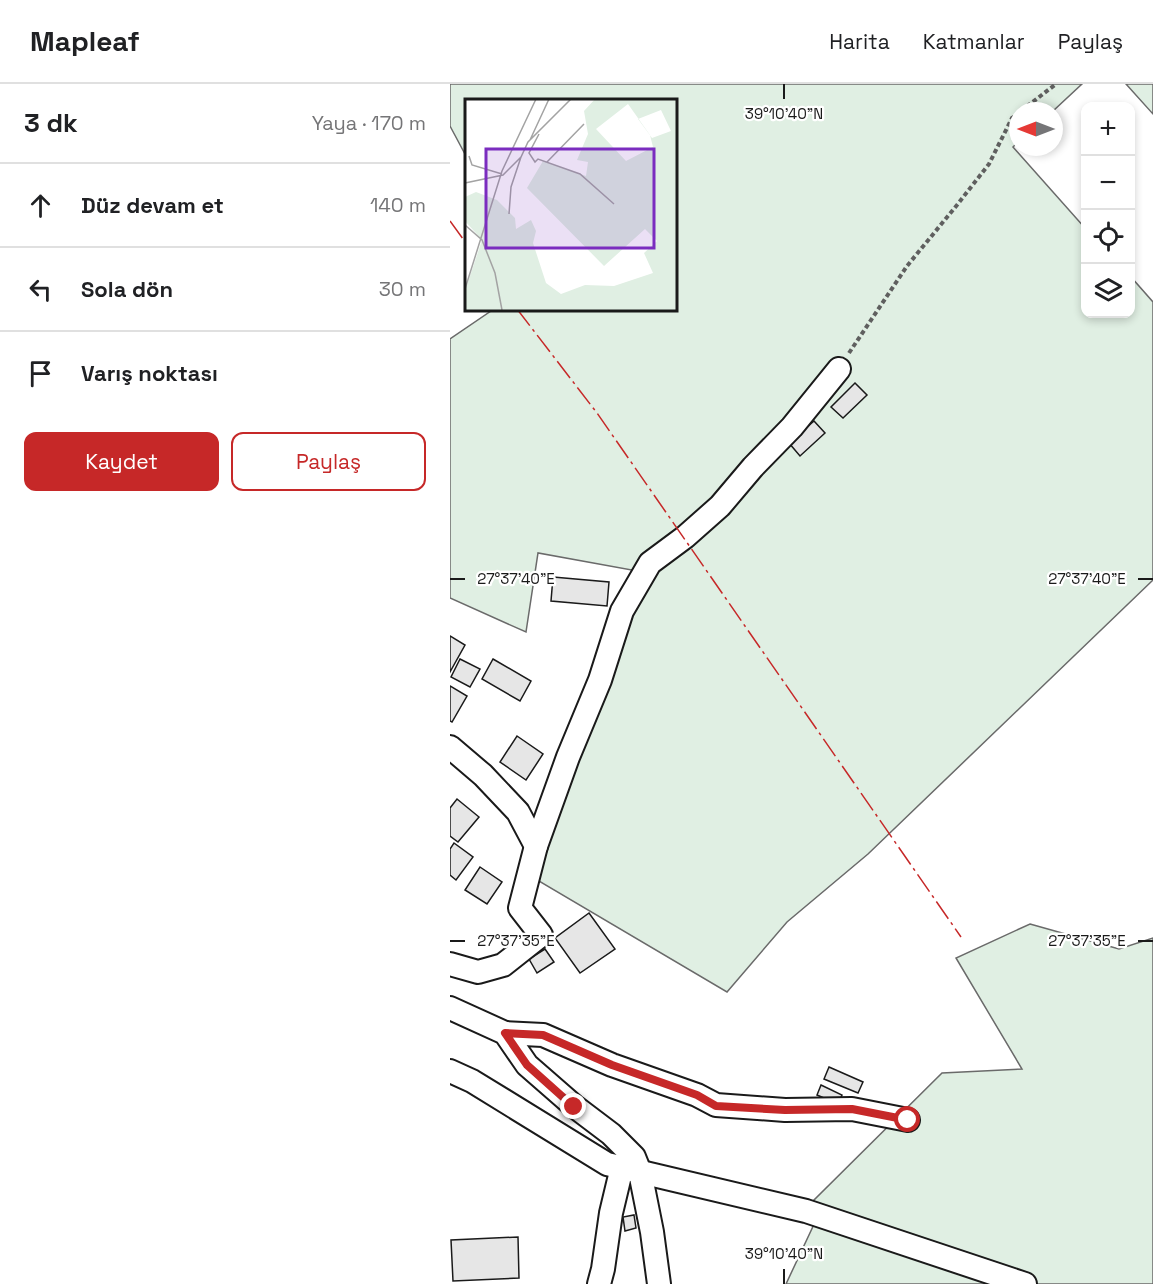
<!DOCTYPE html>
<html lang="tr">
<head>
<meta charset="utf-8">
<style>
  body { margin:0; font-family:"Space Grotesk",sans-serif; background:#f2f2f2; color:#202124 }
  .controls { position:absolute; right:18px; top:18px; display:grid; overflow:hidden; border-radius:12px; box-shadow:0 3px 9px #0003 }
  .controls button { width:54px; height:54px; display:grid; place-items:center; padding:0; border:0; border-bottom:2px solid #e0e0e0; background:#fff; color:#202124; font:30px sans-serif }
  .compass { position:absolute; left:559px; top:18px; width:54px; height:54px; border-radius:50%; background:#fff; box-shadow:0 3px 9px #0003; rotate:270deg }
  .stop { position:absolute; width:18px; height:18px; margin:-14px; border:4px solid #c62828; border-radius:50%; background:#fff }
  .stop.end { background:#c62828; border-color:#fff; box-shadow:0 2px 6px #0008 }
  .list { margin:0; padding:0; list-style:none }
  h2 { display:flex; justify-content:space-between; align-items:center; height:78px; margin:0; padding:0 24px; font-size:26px }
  h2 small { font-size:20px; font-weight:400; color:#757577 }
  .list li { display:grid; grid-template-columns:39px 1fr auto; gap:18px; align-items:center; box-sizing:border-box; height:84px; padding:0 24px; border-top:2px solid #e0e0e0 }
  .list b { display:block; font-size:22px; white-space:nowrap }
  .list em { font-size:20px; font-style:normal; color:#757577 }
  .actions { display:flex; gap:12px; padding:18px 24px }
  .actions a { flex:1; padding:14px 0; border:2px solid #c62828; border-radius:12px; text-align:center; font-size:21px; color:#c62828 }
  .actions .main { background:#c62828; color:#fff }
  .icon { flex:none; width:33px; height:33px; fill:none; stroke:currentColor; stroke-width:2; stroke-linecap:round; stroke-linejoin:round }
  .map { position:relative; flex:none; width:703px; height:1200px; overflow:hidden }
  header { display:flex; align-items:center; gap:36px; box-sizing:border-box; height:84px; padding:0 30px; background:#fff; border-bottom:2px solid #e0e0e0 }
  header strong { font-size:28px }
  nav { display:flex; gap:33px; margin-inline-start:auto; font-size:21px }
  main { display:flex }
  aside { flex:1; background:#fff }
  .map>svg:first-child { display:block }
  .green { fill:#e0efe3; stroke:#6a6a6a; stroke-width:1.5 }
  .building { fill:#e6e6e6; stroke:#1a1a1a; stroke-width:1.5 }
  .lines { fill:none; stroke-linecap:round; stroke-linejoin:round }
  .minor-casing { stroke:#1a1a1a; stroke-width:26 }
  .path { stroke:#5f5f5f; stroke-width:4; stroke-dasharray:4.5 3; stroke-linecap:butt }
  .minor { stroke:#fff; stroke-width:22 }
  .power { stroke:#c62828; stroke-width:1.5; stroke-dasharray:21 4.5 3 4.5; stroke-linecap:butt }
  .route { stroke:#c62828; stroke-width:8 }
  .ticks { fill:none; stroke:#1a1a1a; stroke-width:2 }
  .inset-road { fill:none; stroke:#a3a3a3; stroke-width:1.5 }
  .view { fill:#7b2cbf; fill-opacity:0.15; stroke:#7b2cbf; stroke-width:3 }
  .inset-edge { fill:none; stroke:#1a1a1a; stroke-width:3 }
  .ticks-label { font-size:15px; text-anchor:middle; fill:#1a1a1a; stroke:#fff; stroke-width:4.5; stroke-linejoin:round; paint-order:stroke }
</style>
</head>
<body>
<header>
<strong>Mapleaf</strong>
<nav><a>Harita</a><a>Katmanlar</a><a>Paylaş</a></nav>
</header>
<main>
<aside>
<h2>3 dk<small>Yaya · 170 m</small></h2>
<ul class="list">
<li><svg class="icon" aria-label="ahead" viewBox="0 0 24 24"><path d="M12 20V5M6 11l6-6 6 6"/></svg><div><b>Düz devam et</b></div><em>140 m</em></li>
<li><svg class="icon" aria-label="left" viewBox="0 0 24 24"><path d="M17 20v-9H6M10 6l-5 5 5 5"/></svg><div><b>Sola dön</b></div><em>30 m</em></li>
<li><svg class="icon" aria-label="arrive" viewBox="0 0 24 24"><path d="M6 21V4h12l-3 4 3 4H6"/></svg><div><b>Varış noktası</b></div></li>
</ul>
<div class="actions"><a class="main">Kaydet</a><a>Paylaş</a></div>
</aside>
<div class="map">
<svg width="703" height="1200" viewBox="0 0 703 1200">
  <rect width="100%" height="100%" fill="#fff"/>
  <g class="green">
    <polygon points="0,0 632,0 603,27 568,27 568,58 563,63 635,144 636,230 680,230 681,193 703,218 703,496 418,770 337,838 277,908 82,793 193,488 88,469 76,548 0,514 0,255 44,225 225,225 225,16 16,16 16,72 0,42"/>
    <polygon points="676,0 703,0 703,30"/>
    <polygon points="580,840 669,865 703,854 703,1200 336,1200 366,1136 359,1121 492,989 572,985 506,874"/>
  </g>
  <g class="building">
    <polygon points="405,299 417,311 393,334 381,323"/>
    <polygon points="364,337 375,349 350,372 339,359"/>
    <polygon points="103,493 159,498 157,522 101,517"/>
    <polygon points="0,552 15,561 0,588"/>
    <polygon points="10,575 30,585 20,603 1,593"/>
    <polygon points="43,575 81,597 70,617 32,595"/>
    <polygon points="0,602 17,612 2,638 0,637"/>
    <polygon points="67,652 93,670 76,696 50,678"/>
    <polygon points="7,715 29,733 8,758 0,752 0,724"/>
    <polygon points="4,759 23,773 6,796 0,791 0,765"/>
    <polygon points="30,783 52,798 37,820 15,806"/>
    <polygon points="139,829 165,865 130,889 105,854"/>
    <polygon points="95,865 104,878 87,889 79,875"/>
    <polygon points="379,983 413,998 408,1009 374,995"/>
    <polygon points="371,1001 392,1011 388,1020 367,1011"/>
    <polygon points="184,1131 186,1144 175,1147 173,1133"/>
    <polygon points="68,1153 69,1194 3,1197 1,1156"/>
  </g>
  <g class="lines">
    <g class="minor-casing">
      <g id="minor">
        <polyline points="0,663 33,691 68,728 86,762"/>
        <polyline points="0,880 28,888 53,881 91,851 70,824 86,762 118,673 150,596 172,527 200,479 235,453 270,422 303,383 342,343 389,285"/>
        <polyline points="0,924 55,949 77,981 124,1022 161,1050 184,1073 190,1088 202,1148 209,1200"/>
        <polyline points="55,949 93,951 162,981 247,1011 266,1021 335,1026 402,1025 458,1036"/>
        <polyline points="0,987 22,997 157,1080 356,1127 575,1200"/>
        <polyline points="149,1200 153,1185 161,1129 172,1083"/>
      </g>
    </g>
    <g class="path">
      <polyline points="571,27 606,0"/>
      <polyline points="399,269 457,182 507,121 539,80 562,34 568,30"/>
    </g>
    <use href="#minor" class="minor"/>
    <g class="power">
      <polyline points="0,137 16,159"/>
      <polyline points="67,225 147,329 511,853"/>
    </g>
  </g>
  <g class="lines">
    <polyline class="route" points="124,1023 77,981 55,949 93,951 162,981 247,1011 266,1022 335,1026 402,1025 458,1036"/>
  </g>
  <path class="ticks" d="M334,0v15M0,495h15M688,495h15M0,857h15M688,857h15M334,1185v15"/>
  <g transform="translate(15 15)">
    <rect width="212" height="212" fill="#fff"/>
    <path d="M130,0h81v211h-211v-19l17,-51 -17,-19v-24l11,-5 21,8 18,18 1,11 15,-9 5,11 -3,12 13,40 15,11 24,-9 29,1 39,-13 -9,-20 13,-12 -12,-12 -41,37 -77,-78 16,-27 43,15 2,-14 -11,-2 11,-26 -4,-23zM163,5l22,31 3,12 -27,14 -30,-32zM196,11l10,21 -19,7 -14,-19z" fill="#e0efe3" fill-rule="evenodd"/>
    <path class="inset-road" d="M74,35l-10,19 6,9 3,-3 42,15 34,30M65,41l19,-41M4,57l3,9 30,9M82,63l37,-38M0,84l38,-8 18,-18 7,-15 43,-43M44,115l2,-27 10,-30M0,126l17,15 13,33 7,37M0,190l37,-118 34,-72"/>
    <path class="view" d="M21,50h168v99h-168z"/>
    <rect width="212" height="212" class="inset-edge"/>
  </g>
  <g class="ticks-label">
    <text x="334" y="35">39°10'40"N</text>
    <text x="637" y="500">27°37'40"E</text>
    <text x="66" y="500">27°37'40"E</text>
    <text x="637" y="862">27°37'35"E</text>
    <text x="66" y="862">27°37'35"E</text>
    <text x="334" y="1175">39°10'40"N</text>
  </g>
</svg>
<div class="controls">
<button>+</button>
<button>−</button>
<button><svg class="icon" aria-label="locate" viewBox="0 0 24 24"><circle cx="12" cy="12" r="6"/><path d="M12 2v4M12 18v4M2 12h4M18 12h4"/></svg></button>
<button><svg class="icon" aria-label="layers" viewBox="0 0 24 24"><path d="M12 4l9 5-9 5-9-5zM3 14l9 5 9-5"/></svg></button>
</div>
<svg class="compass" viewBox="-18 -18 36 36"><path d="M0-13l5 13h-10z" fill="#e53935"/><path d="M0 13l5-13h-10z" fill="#757577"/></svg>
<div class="stop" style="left:458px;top:1036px"></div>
<div class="stop end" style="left:124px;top:1023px"></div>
</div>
</main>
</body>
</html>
